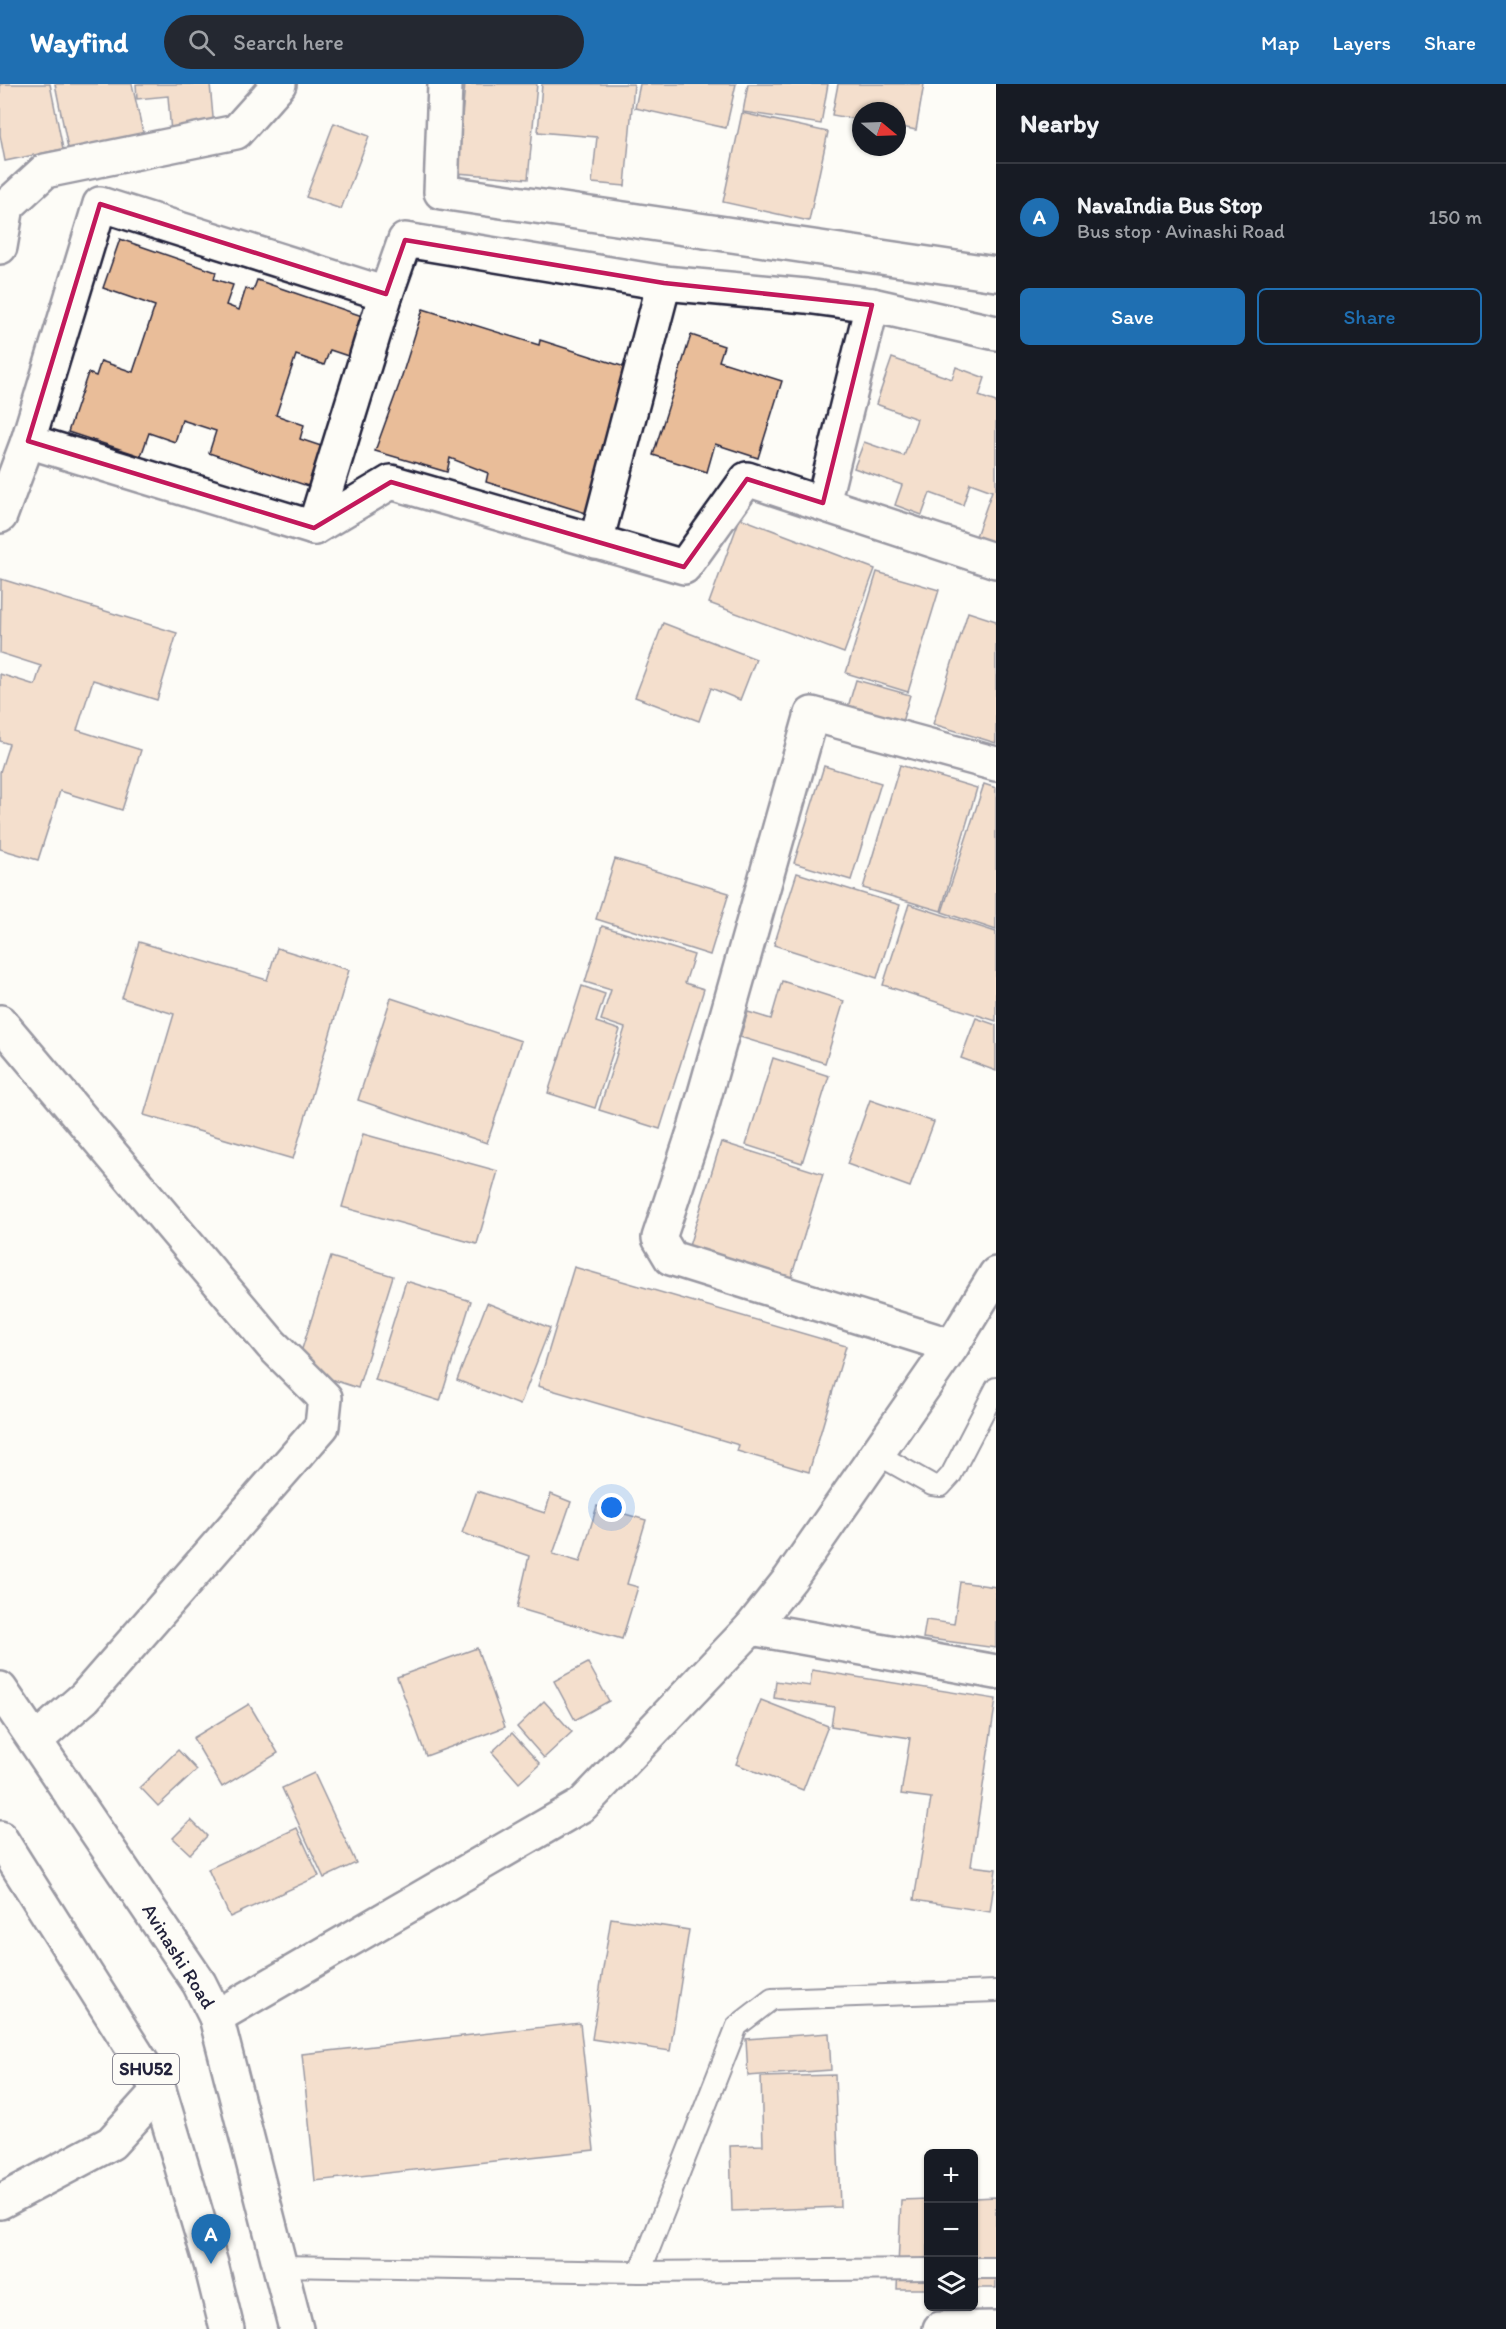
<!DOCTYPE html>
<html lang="en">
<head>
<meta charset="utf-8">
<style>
  body { margin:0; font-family:Itim,sans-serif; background:#242831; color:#f1f3f6 }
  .controls { position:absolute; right:18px; bottom:18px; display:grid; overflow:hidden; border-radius:9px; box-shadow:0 2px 4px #0004 }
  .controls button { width:54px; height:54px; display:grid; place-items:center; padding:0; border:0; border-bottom:2px solid #363941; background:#171b24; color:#f1f3f6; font:30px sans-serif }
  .compass { position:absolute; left:852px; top:18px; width:54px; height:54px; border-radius:50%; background:#171b24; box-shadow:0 2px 4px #0004; rotate:109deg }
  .you { position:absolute; left:612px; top:1424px; width:21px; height:21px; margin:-15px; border:4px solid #fff; border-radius:50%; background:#1a73e8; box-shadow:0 0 0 9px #1a73e833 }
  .badge { display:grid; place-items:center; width:39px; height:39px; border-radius:50%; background:#1f6fb2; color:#fff; font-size:20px; font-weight:700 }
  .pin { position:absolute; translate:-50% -50px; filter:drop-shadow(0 2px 3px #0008) }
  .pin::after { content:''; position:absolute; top:32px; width:21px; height:18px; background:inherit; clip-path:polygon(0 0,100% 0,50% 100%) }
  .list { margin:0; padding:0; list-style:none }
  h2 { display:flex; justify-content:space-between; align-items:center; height:78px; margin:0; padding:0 24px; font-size:26px }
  h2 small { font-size:20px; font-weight:400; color:#9ea1a6 }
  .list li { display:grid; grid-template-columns:39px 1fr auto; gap:18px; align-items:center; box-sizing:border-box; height:108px; padding:0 24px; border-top:2px solid #363941 }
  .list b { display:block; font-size:22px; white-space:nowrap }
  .list p { margin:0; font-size:20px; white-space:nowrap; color:#9ea1a6 }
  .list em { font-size:20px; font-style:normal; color:#9ea1a6 }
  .actions { display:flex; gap:12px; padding:18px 24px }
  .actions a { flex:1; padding:14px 0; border:2px solid #1f6fb2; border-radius:9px; text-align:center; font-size:21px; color:#1f6fb2 }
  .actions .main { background:#1f6fb2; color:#fff }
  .icon { flex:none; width:33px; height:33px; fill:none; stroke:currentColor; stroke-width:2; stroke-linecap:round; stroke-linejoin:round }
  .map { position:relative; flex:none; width:996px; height:2245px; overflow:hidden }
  header { display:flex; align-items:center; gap:36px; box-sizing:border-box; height:84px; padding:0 30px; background:#1f6fb2; color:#fff }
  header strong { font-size:28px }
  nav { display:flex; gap:33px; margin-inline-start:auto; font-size:21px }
  .search { width:420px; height:54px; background:#242831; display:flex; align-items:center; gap:15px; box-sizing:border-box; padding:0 21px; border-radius:33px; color:#9ea1a6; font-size:22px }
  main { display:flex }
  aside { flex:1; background:#171b24 }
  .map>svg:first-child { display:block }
  .building { fill:#e9bd99; stroke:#22223b; stroke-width:1.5 }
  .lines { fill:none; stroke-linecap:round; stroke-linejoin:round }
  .service-casing { stroke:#22223b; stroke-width:24 }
  .minor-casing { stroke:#22223b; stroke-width:38 }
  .tertiary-casing { stroke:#22223b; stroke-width:38 }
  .primary-casing { stroke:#22223b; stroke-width:38 }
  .service { stroke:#fdfcf7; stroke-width:20 }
  .minor { stroke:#fdfcf7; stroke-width:33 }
  .tertiary { stroke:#fdfcf7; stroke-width:33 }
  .primary { stroke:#fdfcf7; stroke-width:33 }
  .marked { fill:none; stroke:#c2185b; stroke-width:4.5; stroke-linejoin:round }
  .labels { text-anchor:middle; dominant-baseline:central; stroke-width:5; stroke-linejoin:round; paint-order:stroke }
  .shield { fill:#fdfcf7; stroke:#646373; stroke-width:1.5 }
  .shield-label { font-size:18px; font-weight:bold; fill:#22223b }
  .street-label { font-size:20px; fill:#22223b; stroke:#fdfcf7 }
</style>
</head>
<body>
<header>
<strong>Wayfind</strong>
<div class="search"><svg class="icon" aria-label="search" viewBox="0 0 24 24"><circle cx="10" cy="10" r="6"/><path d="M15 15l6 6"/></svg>Search here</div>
<nav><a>Map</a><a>Layers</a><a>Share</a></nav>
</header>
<main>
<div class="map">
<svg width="996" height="2245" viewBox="0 0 996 2245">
  <rect width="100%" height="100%" fill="#fdfcf7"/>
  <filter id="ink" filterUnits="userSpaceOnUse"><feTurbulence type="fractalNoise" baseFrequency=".0167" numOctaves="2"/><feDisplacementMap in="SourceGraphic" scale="12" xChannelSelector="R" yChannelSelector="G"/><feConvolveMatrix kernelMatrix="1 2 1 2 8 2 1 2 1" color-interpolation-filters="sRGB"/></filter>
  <g filter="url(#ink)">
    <g class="building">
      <polygon points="0,0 50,0 63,65 5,77 0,51"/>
      <polygon points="55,0 132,0 144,53 69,69"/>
      <polygon points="136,0 210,0 214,44 171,49 168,12 137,15"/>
      <polygon points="465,0 537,0 528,95 457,89"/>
      <polygon points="542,0 634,0 625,102 592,99 597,53 538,48"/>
      <polygon points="640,0 736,0 726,44 635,24"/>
      <polygon points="748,0 828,0 821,40 743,28"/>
      <polygon points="838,0 924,0 916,46 897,42 897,27 861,27 861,36 832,31"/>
      <polygon points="742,29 828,48 809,137 723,118"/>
      <polygon points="334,39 369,52 341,125 306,113"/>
      <polygon points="120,155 216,188 214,195 233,201 226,221 239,226 246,204 253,207 257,196 365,233 351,273 330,266 324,281 296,271 276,331 304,341 300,355 321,362 308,402 209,369 216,347 182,336 175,358 149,349 141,372 68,348 88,289 96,292 101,277 133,288 155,222 103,204"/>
      <polygon points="423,225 539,261 540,256 628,284 586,429 486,398 488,389 450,374 447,388 375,367 399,301"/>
      <polygon points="691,251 724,262 719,277 782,297 758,374 715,360 707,388 653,371"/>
      <polygon points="892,274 952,295 956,283 985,294 979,312 996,318 996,462 975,455 992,407 970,399 963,421 930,409 922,431 895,421 902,401 854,384 864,358 904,372 917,335 876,320"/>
      <polygon points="740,434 875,485 844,569 709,519"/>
      <polygon points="877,488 939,506 908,608 846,589"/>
      <polygon points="1,495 177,549 157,616 93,596 77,646 141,666 122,726 60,707 38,776 0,765 0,688 9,660 0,657 0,590 35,601 41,582 0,569"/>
      <polygon points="968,528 996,537 996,659 933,640"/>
      <polygon points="663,539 756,575 740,616 711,604 699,637 635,613"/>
      <polygon points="856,596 910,611 902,638 848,623"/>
      <polygon points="900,681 977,704 941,827 863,804"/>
      <polygon points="824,682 881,699 851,796 794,779"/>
      <polygon points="984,700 996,704 996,846 942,828"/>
      <polygon points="615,775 729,809 710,871 596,835"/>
      <polygon points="797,789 900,821 877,894 774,861"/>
      <polygon points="909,820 996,848 996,937 883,901"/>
      <polygon points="602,842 694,871 685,899 704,905 660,1045 599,1026 625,944 601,936 611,906 585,898"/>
      <polygon points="139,858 267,896 277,864 349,886 293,1075 144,1031 174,930 122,914"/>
      <polygon points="782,897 844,917 825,979 740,953 748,928 771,935"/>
      <polygon points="582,902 605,910 596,938 620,946 595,1024 548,1009"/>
      <polygon points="391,914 521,957 487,1059 358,1016"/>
      <polygon points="976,934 996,941 996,987 961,974"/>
      <polygon points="773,974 829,992 802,1079 746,1061"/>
      <polygon points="870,1016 934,1038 910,1103 847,1080"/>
      <polygon points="363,1050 498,1087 477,1160 342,1123"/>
      <polygon points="721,1058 823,1090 791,1194 689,1162"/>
      <polygon points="331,1173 393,1192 358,1304 296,1284"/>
      <polygon points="574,1183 846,1262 809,1388 737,1367 739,1361 538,1302"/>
      <polygon points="406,1197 471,1217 440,1317 375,1296"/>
      <polygon points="487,1219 550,1244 520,1321 457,1296"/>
      <polygon points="477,1407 545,1429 551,1410 571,1418 553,1470 580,1478 597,1422 646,1436 627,1500 638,1503 622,1555 517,1524 529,1472 462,1449"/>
      <polygon points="960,1498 996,1503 996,1564 923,1554 926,1536 954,1540"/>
      <polygon points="477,1564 505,1643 426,1672 397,1593"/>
      <polygon points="588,1579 609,1617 575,1636 554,1597"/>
      <polygon points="812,1586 996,1615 971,1782 996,1785 990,1828 914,1816 931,1714 901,1710 910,1654 831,1642 834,1623 774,1614 776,1597 810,1602"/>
      <polygon points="761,1616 828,1642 803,1706 736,1680"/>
      <polygon points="544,1617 572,1648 544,1674 517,1643"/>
      <polygon points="249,1620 278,1669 222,1703 193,1654"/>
      <polygon points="512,1649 540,1680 519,1699 492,1668"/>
      <polygon points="178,1666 197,1686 158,1722 140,1703"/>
      <polygon points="314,1689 356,1779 324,1794 282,1704"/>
      <polygon points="191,1736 207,1752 190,1770 173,1754"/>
      <polygon points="297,1744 319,1792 230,1833 208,1785"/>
      <polygon points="611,1834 689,1846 670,1967 592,1955"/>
      <polygon points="580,1939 594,2066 315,2097 302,1970"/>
      <polygon points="829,1949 831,1986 748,1992 746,1955"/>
      <polygon points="835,1991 840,2123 732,2127 730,2062 763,2061 761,1993"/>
      <polygon points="996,2113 996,2204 974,2204 974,2114"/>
      <polygon points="928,2115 928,2205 897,2205 901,2116"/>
    </g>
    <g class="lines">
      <g class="service-casing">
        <g id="service">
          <polyline points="877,1370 932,1401 941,1402 951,1391 996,1304"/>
          <polyline points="278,2182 640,2188 928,2185"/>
          <polyline points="974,2184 996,2184"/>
          <polyline points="640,2188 737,1942 772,1915 996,1907"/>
        </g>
      </g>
      <g class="minor-casing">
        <g id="minor">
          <polyline points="445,0 441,108 996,190"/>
          <polyline points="0,163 7,122 45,87 236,48 279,0"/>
          <polyline points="996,249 872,221 806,212 664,199 405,156 386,210 100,120 28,357 314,444 391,398 684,483 747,395 996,477"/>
          <polyline points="823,419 872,221"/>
          <polyline points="0,432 28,357"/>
          <polyline points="314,444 386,210"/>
          <polyline points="596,458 664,199"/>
          <polyline points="0,938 271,1260 325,1314 322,1342 85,1613 36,1656"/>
          <polyline points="952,1262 671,1174 659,1154 695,1045 812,630 996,680"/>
          <polyline points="751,1544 996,1588"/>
          <polyline points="0,2118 111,2059 159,2006"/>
          <polyline points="940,2245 996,2244"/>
        </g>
      </g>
      <g class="tertiary-casing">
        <polyline id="tertiary" points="216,1933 582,1721 751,1544 790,1495 952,1262 996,1190"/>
      </g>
      <g class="primary-casing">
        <g id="primary">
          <polyline points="0,1605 199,1899 216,1933 296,2245"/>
          <polyline points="0,1754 159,2006 211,2180 227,2245"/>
        </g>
      </g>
      <use href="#service" class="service"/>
      <use href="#minor" class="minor"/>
      <use href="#tertiary" class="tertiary"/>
      <use href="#primary" class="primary"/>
    </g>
  </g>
  <path d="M0 0H996V2245H0ZM100,120l286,90 19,-54 259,43 208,22 -49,198 -76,-24 -63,88 -293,-85 -77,46 -286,-87z" fill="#fdfcf7" fill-opacity=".55" fill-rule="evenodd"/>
  <path class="marked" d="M100,120l286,90 19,-54 259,43 208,22 -49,198 -76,-24 -63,88 -293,-85 -77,46 -286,-87z"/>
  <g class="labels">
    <rect class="shield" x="113" y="1970" width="66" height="30" rx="4.5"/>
    <g class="shield-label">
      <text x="146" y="1985">SHU52</text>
    </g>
    <g class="street-label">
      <text transform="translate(179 1872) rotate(58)">Avinashi Road</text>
    </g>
  </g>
</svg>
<div class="controls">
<button>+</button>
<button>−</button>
<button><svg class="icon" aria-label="layers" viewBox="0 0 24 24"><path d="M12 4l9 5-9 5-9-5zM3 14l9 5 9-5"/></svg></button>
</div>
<svg class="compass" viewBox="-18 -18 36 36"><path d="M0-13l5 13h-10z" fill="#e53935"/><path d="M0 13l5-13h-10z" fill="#9ea1a6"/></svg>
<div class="you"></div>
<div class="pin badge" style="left:211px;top:2180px">A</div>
</div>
<aside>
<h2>Nearby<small></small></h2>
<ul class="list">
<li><span class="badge">A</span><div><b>NavaIndia Bus Stop</b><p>Bus stop · Avinashi Road</p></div><em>150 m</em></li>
</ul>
<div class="actions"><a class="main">Save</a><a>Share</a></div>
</aside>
</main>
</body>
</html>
